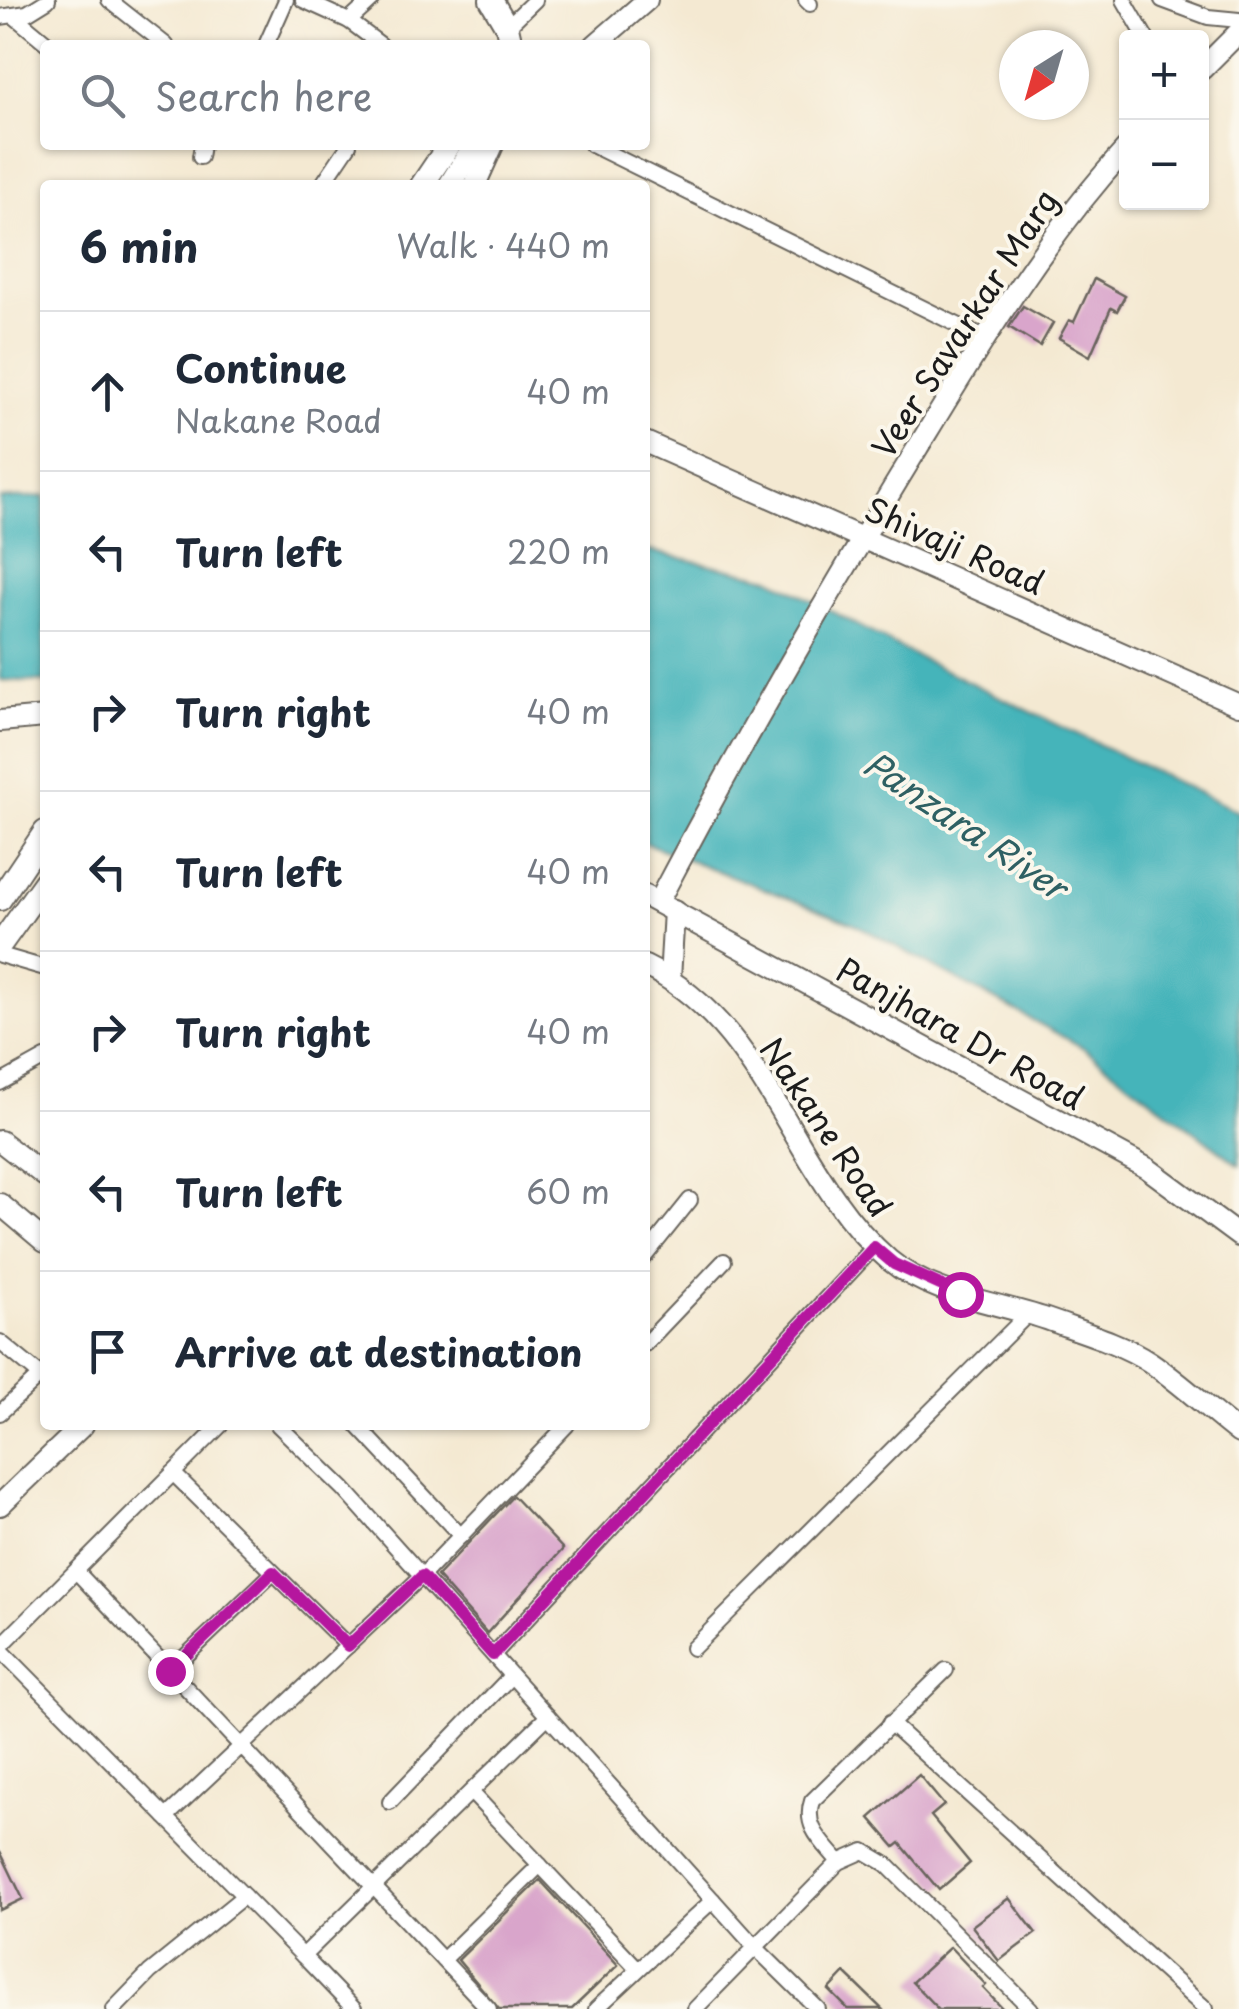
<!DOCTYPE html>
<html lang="en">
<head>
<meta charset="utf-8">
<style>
  body { margin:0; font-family:"Playpen Sans",sans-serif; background:#f2f2f3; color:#1f2937 }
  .controls { position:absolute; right:30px; top:30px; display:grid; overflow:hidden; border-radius:10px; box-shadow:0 2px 8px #0004 }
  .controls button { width:90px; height:90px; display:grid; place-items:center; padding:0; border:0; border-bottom:2px solid #e0e1e3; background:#fff; color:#1f2937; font:50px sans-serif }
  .compass { position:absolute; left:999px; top:30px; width:90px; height:90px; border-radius:50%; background:#fff; box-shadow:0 2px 8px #0004; rotate:217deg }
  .stop { position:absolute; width:30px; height:30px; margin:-22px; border:8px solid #b5179e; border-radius:50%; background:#fff }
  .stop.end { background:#b5179e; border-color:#fff; box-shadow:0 2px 10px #0008 }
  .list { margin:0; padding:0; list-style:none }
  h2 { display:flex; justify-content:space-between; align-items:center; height:130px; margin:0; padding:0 40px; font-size:42px }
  h2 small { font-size:32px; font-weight:400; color:#747a83 }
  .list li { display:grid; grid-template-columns:65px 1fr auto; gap:30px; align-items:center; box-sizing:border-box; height:160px; padding:0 40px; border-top:2px solid #e0e1e3 }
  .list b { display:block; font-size:38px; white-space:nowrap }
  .list p { margin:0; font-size:32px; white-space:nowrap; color:#747a83 }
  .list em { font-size:32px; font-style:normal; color:#747a83 }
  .icon { flex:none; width:55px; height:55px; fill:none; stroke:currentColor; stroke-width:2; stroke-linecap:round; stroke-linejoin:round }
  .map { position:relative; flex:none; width:1239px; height:2009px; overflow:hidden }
  .search { position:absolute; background:#fff; box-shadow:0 2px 8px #0004; left:40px; top:40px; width:610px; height:110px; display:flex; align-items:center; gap:25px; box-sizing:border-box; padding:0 35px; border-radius:10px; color:#747a83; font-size:38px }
  .panel { position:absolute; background:#fff; box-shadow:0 2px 8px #0004; left:40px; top:180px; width:610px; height:1250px; border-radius:10px }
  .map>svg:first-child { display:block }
  .water { fill:#44b4ba; stroke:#30686b; stroke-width:2.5 }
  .building { fill:#d9a5cb }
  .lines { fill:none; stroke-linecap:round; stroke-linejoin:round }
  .street-casing { stroke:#68645c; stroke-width:18 }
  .secondary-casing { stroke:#68645c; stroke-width:24 }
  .primary-casing { stroke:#68645c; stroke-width:26 }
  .street { stroke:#fff; stroke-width:14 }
  .secondary { stroke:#fff; stroke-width:20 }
  .primary { stroke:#fff; stroke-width:22 }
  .route { stroke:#b5179e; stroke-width:12 }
  .labels { text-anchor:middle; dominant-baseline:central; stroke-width:8; stroke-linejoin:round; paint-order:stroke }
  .street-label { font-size:32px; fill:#1c1c1c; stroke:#fbf7ec }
  .water-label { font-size:35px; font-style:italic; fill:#2e6063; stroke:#fbf7ec }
</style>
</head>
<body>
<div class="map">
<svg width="1239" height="2009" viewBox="0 0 1239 2009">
  <rect width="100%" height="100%" fill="#fbf7ec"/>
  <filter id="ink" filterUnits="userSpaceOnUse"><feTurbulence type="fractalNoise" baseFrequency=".01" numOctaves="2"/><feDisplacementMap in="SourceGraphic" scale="20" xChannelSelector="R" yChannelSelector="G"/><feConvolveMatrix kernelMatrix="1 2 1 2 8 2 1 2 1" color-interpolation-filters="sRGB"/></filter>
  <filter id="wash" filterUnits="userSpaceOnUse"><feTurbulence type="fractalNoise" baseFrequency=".0048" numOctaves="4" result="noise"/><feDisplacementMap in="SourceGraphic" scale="40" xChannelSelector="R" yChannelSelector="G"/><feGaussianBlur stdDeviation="2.25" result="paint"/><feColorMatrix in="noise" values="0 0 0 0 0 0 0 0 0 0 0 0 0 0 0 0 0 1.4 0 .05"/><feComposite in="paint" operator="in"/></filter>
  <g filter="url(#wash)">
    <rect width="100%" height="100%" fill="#f4e9d2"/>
    <g class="water">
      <polygon points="45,496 45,682 0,680 0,499"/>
      <polygon points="645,550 770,578 913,655 1239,812 1239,1165 1082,1047 853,923 645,843"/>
    </g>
    <g id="blocks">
      <g class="building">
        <polygon points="1094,279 1125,296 1117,311 1111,308 1090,356 1059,338 1069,320 1074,322"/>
        <polygon points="1023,306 1053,323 1040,346 1009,327"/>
        <polygon points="513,1496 563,1549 487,1633 437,1576"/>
        <polygon points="919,1775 944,1805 931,1816 970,1863 939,1890 900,1843 895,1847 870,1818"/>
        <polygon points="0,1851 23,1899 0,1910"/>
        <polygon points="540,1880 618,1965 572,2009 499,2009 458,1960"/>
        <polygon points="1009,1898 1036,1933 999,1961 972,1926"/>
        <polygon points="950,1947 986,1985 983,1988 1003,2009 938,2009 912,1982"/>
        <polygon points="845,1973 882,2009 848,2009 829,1990"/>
      </g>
    </g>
  </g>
  <g filter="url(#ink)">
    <use href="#blocks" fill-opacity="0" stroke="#68645c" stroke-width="2.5"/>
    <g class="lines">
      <g class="street-casing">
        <g id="street">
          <polyline points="109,0 166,45"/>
          <polyline points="303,0 349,21 381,45"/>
          <polyline points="806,0 810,4"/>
          <polyline points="1124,0 1146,38"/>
          <polyline points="1162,0 1208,17 1239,20"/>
          <polyline points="14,16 49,45"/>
          <polyline points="0,17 27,13 48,0"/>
          <polyline points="349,21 372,0"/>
          <polyline points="507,27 535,0"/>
          <polyline points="266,45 286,0"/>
          <polyline points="592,145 984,338"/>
          <polyline points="200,157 202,145"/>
          <polyline points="322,185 349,145"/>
          <polyline points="0,955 45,968"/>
          <polyline points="0,1083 45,1058"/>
          <polyline points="645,1256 690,1200"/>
          <polyline points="0,1342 39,1374"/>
          <polyline points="645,1344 724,1261"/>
          <polyline points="0,1413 45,1371"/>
          <polyline points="278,1425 344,1489 756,1948 818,2009"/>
          <polyline points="357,1425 461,1536"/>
          <polyline points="173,1473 348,1646"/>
          <polyline points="76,1571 489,2009"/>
          <polyline points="0,1647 221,1425"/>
          <polyline points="693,1648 1028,1314"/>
          <polyline points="0,1649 244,1896 150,1972 114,2009"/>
          <polyline points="493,1655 874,1247"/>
          <polyline points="170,1671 273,1573"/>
          <polyline points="890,1723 1206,2009"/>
          <polyline points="471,1792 638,1969"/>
          <polyline points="390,1802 511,1676"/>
          <polyline points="166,1817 422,1576 567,1425"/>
          <path d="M839,1862c-16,-20 -36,-35 -27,-61l134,-131"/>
          <polyline points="244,1896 303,1956 548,1716"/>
          <polyline points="303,1956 354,2009"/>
          <polyline points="443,1960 540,1865"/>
          <polyline points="596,2009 713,1900"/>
          <polyline points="695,2009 839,1862 864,1851 886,1864 1031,2009"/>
        </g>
      </g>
      <g class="secondary-casing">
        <g id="secondary">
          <polyline points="595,45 647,0"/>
          <polyline points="1202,69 1239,32"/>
          <polyline points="475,185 493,145"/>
          <polyline points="645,442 1239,705"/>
          <polyline points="0,721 45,717"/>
          <polyline points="645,896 1147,1168 1239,1236"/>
          <path d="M658,902c81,-154 169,-306 260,-455 64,-105 125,-207 208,-298"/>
          <path d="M645,966c123,59 146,210 244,294 44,37 111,42 163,61 31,11 71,23 98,41 31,21 59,48 89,71"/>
          <polyline points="670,979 674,911"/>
          <polyline points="0,1141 45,1176"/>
          <polyline points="0,1204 45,1242"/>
          <polyline points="0,1505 83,1425"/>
        </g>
      </g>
      <g class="primary-casing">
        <g id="primary">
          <polyline points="491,0 507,27 511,45"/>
          <polyline points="422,185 449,145"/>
          <polyline points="450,185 475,145"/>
          <polyline points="0,899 45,832"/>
          <polyline points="0,945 45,882"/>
        </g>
      </g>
      <use href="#street" class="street"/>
      <use href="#secondary" class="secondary"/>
      <use href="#primary" class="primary"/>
    </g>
  </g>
  <g class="lines" filter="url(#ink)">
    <polyline class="route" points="170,1671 273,1572 348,1646 422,1576 493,1655 874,1247 894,1264 960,1294"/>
  </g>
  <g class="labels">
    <g class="street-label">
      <text transform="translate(964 323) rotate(-57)">Veer Savarkar Marg</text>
      <text transform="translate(955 545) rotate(24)">Shivaji Road</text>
      <text transform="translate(961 1033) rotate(29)">Panjhara Dr Road</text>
      <text transform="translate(827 1127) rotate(56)">Nakane Road</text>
    </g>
    <g class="water-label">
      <text transform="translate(966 824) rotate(34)">Panzara River</text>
    </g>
  </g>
</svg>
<div class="controls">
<button>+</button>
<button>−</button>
</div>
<svg class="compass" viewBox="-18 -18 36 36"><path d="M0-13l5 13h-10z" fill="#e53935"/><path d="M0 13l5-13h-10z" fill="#747a83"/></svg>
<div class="stop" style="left:960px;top:1294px"></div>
<div class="stop end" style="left:170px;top:1671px"></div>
<div class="search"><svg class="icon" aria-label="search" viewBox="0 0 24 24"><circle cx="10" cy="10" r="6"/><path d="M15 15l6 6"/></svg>Search here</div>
<section class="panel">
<h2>6 min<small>Walk · 440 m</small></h2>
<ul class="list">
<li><svg class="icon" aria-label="ahead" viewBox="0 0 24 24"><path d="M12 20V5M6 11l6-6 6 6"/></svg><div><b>Continue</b><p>Nakane Road</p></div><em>40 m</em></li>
<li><svg class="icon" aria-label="left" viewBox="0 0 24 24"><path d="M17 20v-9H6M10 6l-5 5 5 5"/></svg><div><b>Turn left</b></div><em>220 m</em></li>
<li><svg class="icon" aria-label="right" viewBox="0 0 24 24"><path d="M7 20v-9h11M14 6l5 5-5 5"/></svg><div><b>Turn right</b></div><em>40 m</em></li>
<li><svg class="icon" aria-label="left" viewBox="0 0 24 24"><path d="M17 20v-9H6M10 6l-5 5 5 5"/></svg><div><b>Turn left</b></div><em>40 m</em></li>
<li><svg class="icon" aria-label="right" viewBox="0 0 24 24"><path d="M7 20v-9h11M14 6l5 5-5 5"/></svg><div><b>Turn right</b></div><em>40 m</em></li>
<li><svg class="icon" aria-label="left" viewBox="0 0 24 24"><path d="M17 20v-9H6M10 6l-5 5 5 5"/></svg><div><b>Turn left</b></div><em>60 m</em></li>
<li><svg class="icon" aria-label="arrive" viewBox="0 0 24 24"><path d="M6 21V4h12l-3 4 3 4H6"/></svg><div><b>Arrive at destination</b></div></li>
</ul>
</section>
</div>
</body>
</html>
